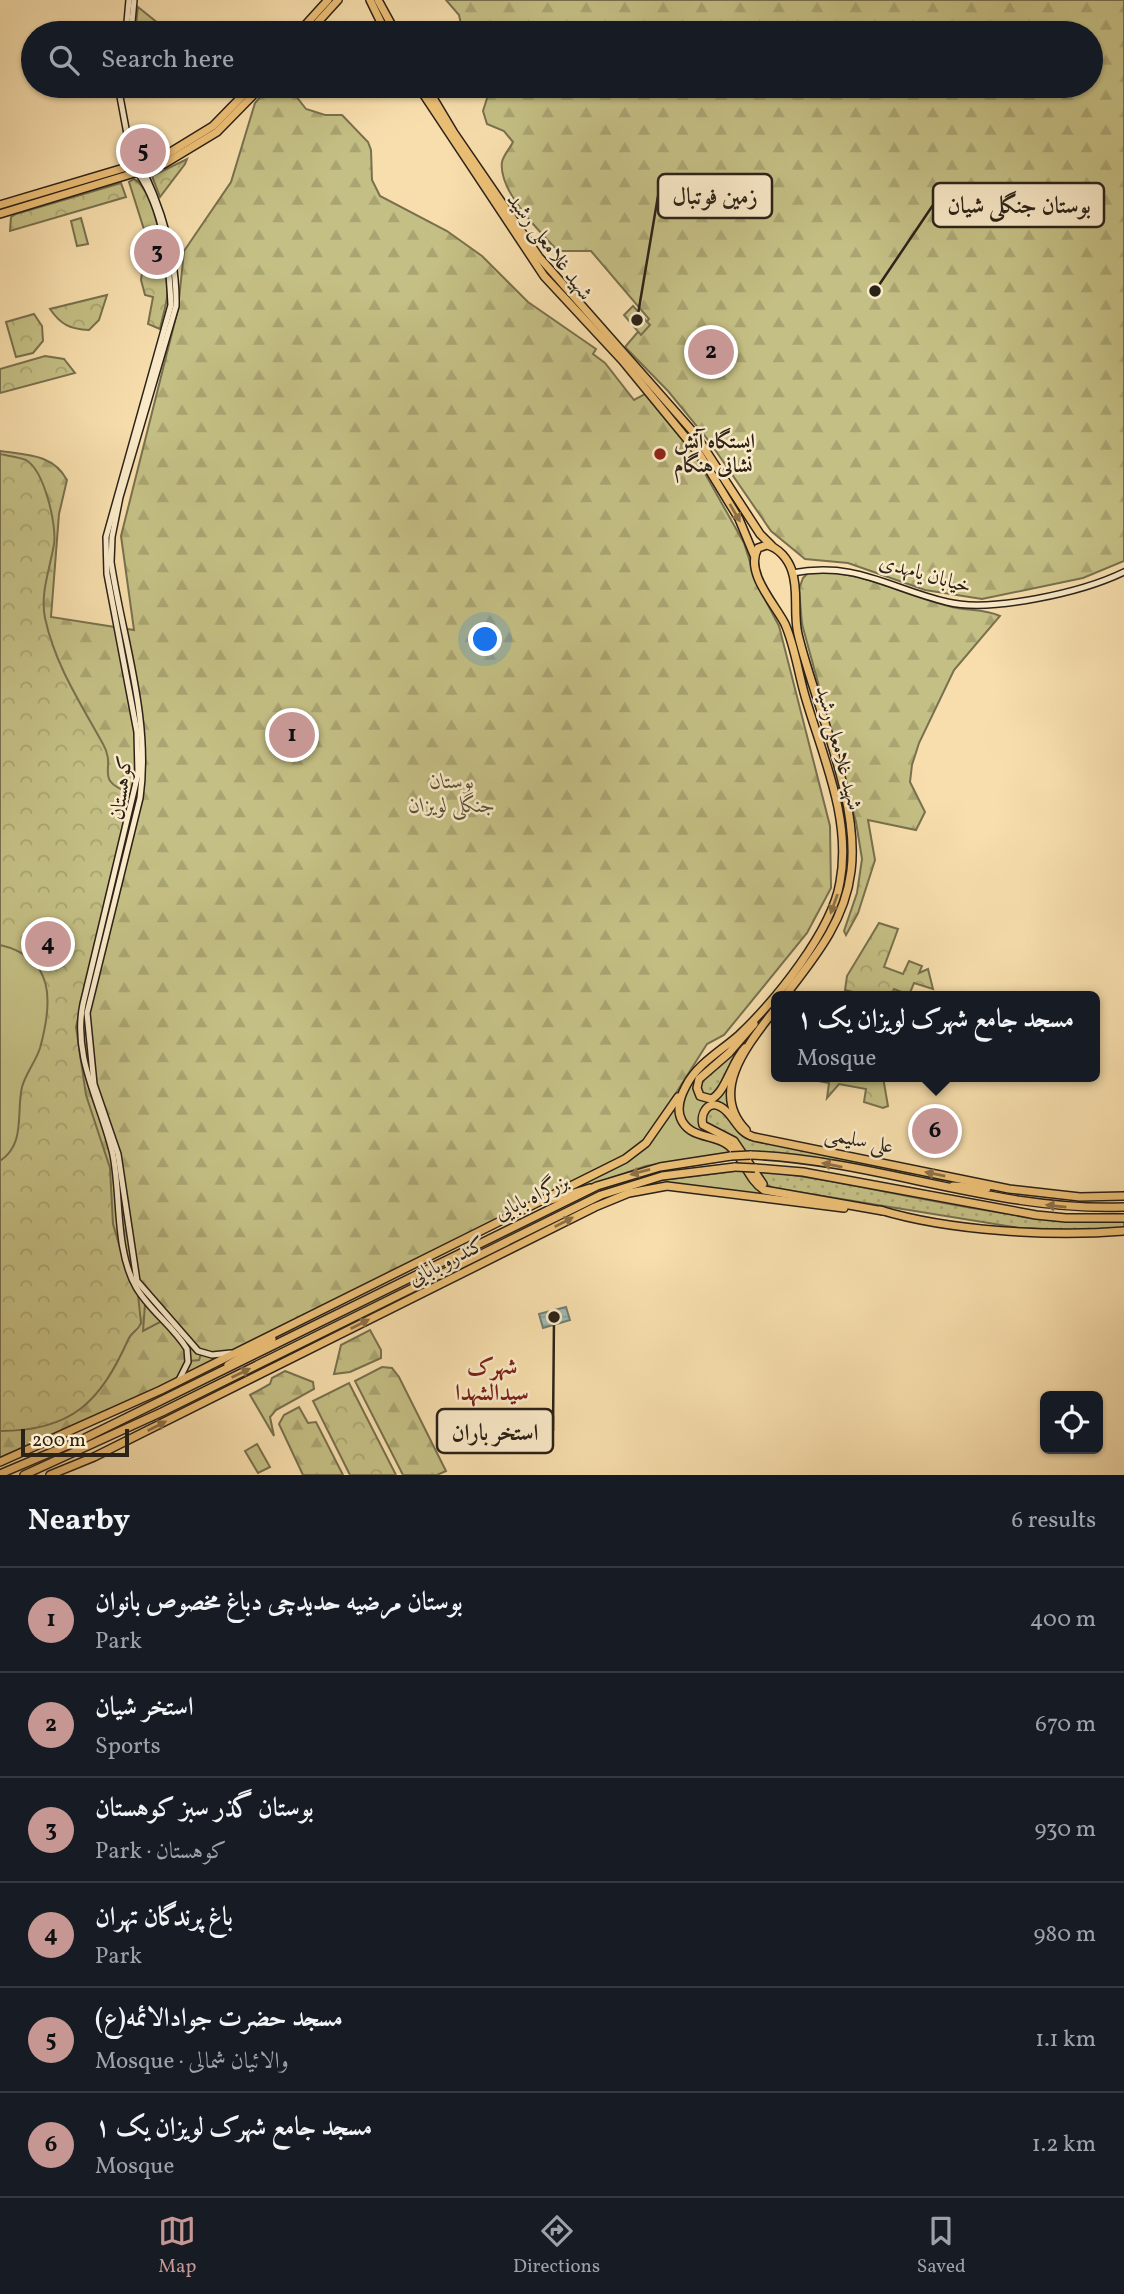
<!DOCTYPE html>
<html lang="en">
<head>
<meta charset="utf-8">
<style>
  body { margin:0; font-family:Vollkorn,Amiri,serif; background:#242831; color:#f1f3f6 }
  .controls { position:absolute; right:21px; bottom:21px; display:grid; overflow:hidden; border-radius:10px; box-shadow:0 2px 5px #0004 }
  .controls button { width:63px; height:63px; display:grid; place-items:center; padding:0; border:0; border-bottom:2px solid #363941; background:#171b24; color:#f1f3f6; font:35px sans-serif }
  .scale { position:absolute; left:21px; bottom:18px; width:108px; box-sizing:border-box; padding-left:7px; border:4px solid #2b2218; border-top:0; font-size:19px; line-height:24px; white-space:nowrap; color:#2b2218; -webkit-text-stroke:5px #faeac9; paint-order:stroke }
  .you { position:absolute; left:486px; top:640px; width:24px; height:24px; margin:-18px; border:5px solid #fff; border-radius:50%; background:#1a73e8; box-shadow:0 0 0 10px #1a73e833 }
  .badge { display:grid; place-items:center; width:46px; height:46px; border-radius:50%; background:#c59692; color:#111; font-size:23px; font-weight:700 }
  .pin { position:absolute; translate:-50% -50%; border:4px solid #fff; box-shadow:0 2px 7px #0006 }
  .popup { position:absolute; left:771px; top:991px; width:329px; height:91px; box-sizing:border-box; display:grid; place-content:center; border-radius:10px; background:#171b24; filter:drop-shadow(0 2px 5px #0005); font-size:23px; white-space:nowrap; color:#9ea1a6 }
  .popup b { font-size:26px; color:#f1f3f6 }
  .popup::after { content:''; position:absolute; left:50%; top:100%; margin-left:-14px; border:14px solid transparent; border-top-color:#171b24 }
  .list { margin:0; padding:0; list-style:none }
  h2 { display:flex; justify-content:space-between; align-items:center; height:91px; margin:0; padding:0 28px; font-size:30px }
  h2 small { font-size:23px; font-weight:400; color:#9ea1a6 }
  .list li { display:grid; grid-template-columns:46px 1fr auto; gap:21px; align-items:center; box-sizing:border-box; height:105px; padding:0 28px; border-top:2px solid #363941 }
  .list b { display:block; font-size:26px; white-space:nowrap }
  .list p { margin:0; font-size:23px; white-space:nowrap; color:#9ea1a6 }
  .list em { font-size:23px; font-style:normal; color:#9ea1a6 }
  .icon { flex:none; width:38px; height:38px; fill:none; stroke:currentColor; stroke-width:2; stroke-linecap:round; stroke-linejoin:round }
  .map { position:relative; flex:none; width:1124px; height:1475px; overflow:hidden }
  .search { position:absolute; background:#171b24; box-shadow:0 2px 5px #0004; left:21px; right:21px; top:21px; height:77px; display:flex; align-items:center; gap:18px; box-sizing:border-box; padding:0 24px; border-radius:38px; color:#9ea1a6; font-size:26px }
  .sheet { height:721px; background:#171b24 }
  nav { display:flex; justify-content:space-around; align-items:center; box-sizing:border-box; height:98px; border-top:2px solid #363941; background:#171b24; font-size:19px; color:#9ea1a6 }
  nav a { display:grid; justify-items:center; gap:4px }
  nav .on { color:#c59692 }
  .map>svg:first-child { display:block }
  .grass { fill:url(#grass-dots); stroke:#78704e; stroke-width:2 }
  .forest { fill:url(#forest-firs); stroke:#78704e; stroke-width:2 }
  .park { fill:url(#park-crowns); stroke:#78704e; stroke-width:2 }
  .garden { fill:#c4bf84; stroke:#78704e; stroke-width:2 }
  .water { fill:url(#water-rules); stroke:#717e74; stroke-width:2 }
  .lines { fill:none; stroke-linecap:round; stroke-linejoin:round }
  .secondary-casing { stroke:#2b2218; stroke-width:8 }
  .primary-casing { stroke:#2b2218; stroke-width:10 }
  .trunk-casing { stroke:#2b2218; stroke-width:10 }
  .secondary { stroke:#faeac9; stroke-width:5 }
  .primary { stroke:#ecbf76; stroke-width:7 }
  .trunk { stroke:#ecbf76; stroke-width:7 }
  .trunk-bridge-casing { stroke:#2b2218; stroke-width:10; stroke-linecap:butt }
  .trunk-bridge { stroke:#ecbf76; stroke-width:7 }
  .oneway { fill:#8c7047 }
  .poi-dot { fill:#8f2418; stroke:#faeac9; stroke-width:2.5 }
  .labels { text-anchor:middle; dominant-baseline:central; stroke-width:5; stroke-linejoin:round; paint-order:stroke }
  .street-label { font-size:21px; fill:#2b2218; stroke:#faeac9 }
  .poi-label { font-size:21px; font-weight:bold; fill:#2b2218; stroke:#faeac9; text-anchor:start }
  .park-label { font-size:21px; font-style:italic; fill:#595138; stroke:#faeac9 }
  .neighbourhood-label { font-size:23px; font-weight:bold; fill:#7a1f14; stroke:#faeac9 }
  .leader { fill:none; stroke:#2b2218; stroke-width:2.5 }
  .callout-dot { fill:#2b2218; stroke:#faeac9; stroke-width:2.5 }
  .callout { fill:#faeac9; stroke:#2b2218; stroke-width:2.5 }
  .callout-label { font-size:23px; text-anchor:middle; font-weight:bold; fill:#2b2218 }
</style>
</head>
<body>
<div class="map">
<svg width="1124" height="1475" viewBox="0 0 1124 1475">
  <defs>
    <pattern id="grass-dots" width="8" height="8" patternUnits="userSpaceOnUse" patternTransform="scale(1.75)"><rect width="8" height="8" fill="#c4bf84"/><path d="M2 2h.1M6 6h.1" fill="none" stroke="#a9a471" stroke-width="1.8" stroke-linecap="round"/></pattern>
    <pattern id="forest-firs" width="22" height="20" patternUnits="userSpaceOnUse" patternTransform="scale(1.75)"><rect width="22" height="20" fill="#c4bf84"/><path d="M5 1l3.5 6h-7zM16 11l3.5 6h-7z" fill="#a9a471"/></pattern>
    <pattern id="park-crowns" width="20" height="18" patternUnits="userSpaceOnUse" patternTransform="scale(1.75)"><rect width="20" height="18" fill="#c4bf84"/><path d="M2 6a3 3 0 1 1 6 0M12 15a3 3 0 1 1 6 0" fill="none" stroke="#a9a471"/></pattern>
    <pattern id="water-rules" width="6" height="5" patternUnits="userSpaceOnUse" patternTransform="scale(1.75)"><rect width="6" height="5" fill="#9fbbb1"/><path d="M0 2.5h6" fill="none" stroke="#89a098"/></pattern>
  </defs>
  <rect width="100%" height="100%" fill="#f7deac"/>
  <filter id="stains"><feTurbulence type="fractalNoise" baseFrequency=".00286" numOctaves="4"/><feColorMatrix values="0 0 0 0 .2 0 0 0 0 .09 0 0 0 0 .02 0 0 0 .5 -.17"/></filter>
  <radialGradient id="worn" r=".72"><stop offset=".6" stop-color="#630" stop-opacity="0"/><stop offset="1" stop-color="#630" stop-opacity=".3"/></radialGradient>
  <g class="grass">
    <polygon points="776,998 776,1004 732,1060 720,1091 709,1098 699,1091 699,1082 743,1040"/>
    <polygon points="713,1107 721,1109 737,1130 990,1186 916,1177 817,1158 744,1152 710,1130 702,1117"/>
    <path d="M754,1170c123,13 245,56 370,50v9l-21,2 -84,-3 -246,-40 -10,-6z"/>
  </g>
  <g class="forest">
    <path d="M446,0h678v561l-41,17 -101,21 -57,-9 -77,-27 -43,-4 -34,-28 -62,-90 -41,-50 -43,-44 24,-28 -58,-68h-33c-18,-19 -60,-60 -56,-89 1,-6 8,-14 11,-20l-9,-11 -17,-7 -4,-13 6,-19 -4,-6h606v-53h-628l-4,-18z"/>
    <path d="M270,86h18l18,23 19,6h17l26,27 3,8 1,30 8,16 67,35 35,25 46,46 68,47 -3,5 12,9 29,37 11,-6 48,58 51,91 13,41 22,42 51,200 1,62 -24,45 -83,102 -17,9 -60,95 -23,18c-207,102 -411,212 -624,301v-1007c27,4 53,3 67,29l-8,34 -8,103 83,13 -13,-94 57,-227 6,-58 47,-69 24,-79z"/>
    <polygon points="81,218 88,244 77,246 71,221"/>
    <path d="M810,571c50,-1 95,25 142,36 17,4 32,2 48,9l-46,54 -35,73 -7,22 -2,17 15,30 -9,18 -48,-10 7,40 -17,53 -12,22 -2,-4 13,-38 5,-34 -6,-37 -54,-198 -3,-35 4,-11z"/>
    <polygon points="370,1330 381,1350 381,1358 350,1372 334,1374 341,1345"/>
    <polygon points="382,1367 392,1368 399,1377 446,1471 437,1475 403,1475 355,1381"/>
    <polygon points="285,1371 313,1382 314,1389 276,1410 270,1417 274,1436 250,1395 270,1384 272,1378"/>
    <polygon points="299,1407 308,1423 316,1422 343,1475 303,1475 279,1424 284,1415"/>
  </g>
  <g class="park">
    <polygon points="138,7 164,28 160,33 135,33"/>
    <polygon points="187,159 185,164 160,197 152,176"/>
    <path d="M134,179c22,12 35,93 33,118 -1,10 -5,21 -7,32l-12,-5 5,-27 -8,-2 -4,-15 3,-22 8,-3 -23,-73z"/>
    <polygon points="121,183 126,197 10,231 11,217 16,214"/>
    <path d="M107,295l-8,25 -10,10c-19,-1 -28,-5 -39,-21z"/>
    <polygon points="34,314 42,326 43,341 33,353 16,357 6,322"/>
    <polygon points="45,356 64,359 75,373 0,393 0,369"/>
    <path d="M0,454c8,2 19,3 26,6 18,10 31,65 28,84 -4,25 -14,49 -9,74 10,47 36,86 58,126 15,26 -12,35 29,50l-56,233 10,68 24,73 3,56 17,57 8,14 3,28c-3,8 -10,9 -13,17 -28,62 -56,91 -128,91z"/>
    <polygon points="879,923 898,929 884,967 903,974 909,961 922,966 919,973 928,969 933,989 914,983 909,995 894,989 891,996 859,996 860,994 845,990 847,976"/>
    <polygon points="814,1077 883,1077 888,1106 883,1108 864,1102 866,1089 839,1084 827,1098 829,1083 813,1080"/>
    <polygon points="349,1383 396,1475 350,1475 313,1401"/>
  </g>
  <g class="garden">
    <polygon points="633,306 650,325 641,335 624,315"/>
    <path d="M0,945c55,13 53,56 40,103 -4,13 -14,25 -18,39 -6,26 4,57 -22,74z"/>
    <path d="M741,1038l-42,39 -1,19 19,3 6,-6 7,-21 1,40 -12,-8 -18,8 -2,9 5,9 24,8c-10,-2 -24,-2 -33,-7 -43,-24 24,-80 46,-93z"/>
    <polygon points="676,1104 681,1121 733,1152 646,1166 561,1195 635,1154"/>
    <polygon points="743,1170 772,1197 673,1184 637,1189 597,1200 654,1181"/>
    <polygon points="145,1304 162,1321 143,1331"/>
    <polygon points="201,1354 216,1357 229,1354 185,1374 190,1361 199,1360"/>
    <polygon points="257,1444 270,1467 258,1473 245,1451"/>
  </g>
  <polygon class="water" points="566,1307 570,1320 543,1328 539,1314"/>
  <g class="lines">
    <g class="secondary-casing">
      <g id="secondary">
        <polyline points="126,33 129,0"/>
        <polyline points="131,33 134,0"/>
        <polyline points="118,86 133,166"/>
        <path d="M144,172c19,41 33,88 32,134l-56,191 -8,40 -1,25c12,78 40,157 29,236l-53,215 7,71 24,70 19,127 61,70 14,4 19,-2"/>
        <path d="M138,173c26,37 31,88 33,132l-65,232 1,37 30,158 1,42 -55,230c-11,54 19,101 30,151 8,41 2,95 23,132 13,23 37,39 51,62l1,13 -9,18"/>
        <path d="M792,573c65,-12 96,15 155,29 44,11 136,-10 177,-30"/>
      </g>
    </g>
    <g class="primary-casing">
      <g id="primary">
        <polyline points="370,0 386,33"/>
        <polyline points="378,0 396,33"/>
        <polyline points="298,33 328,0"/>
        <polyline points="308,33 338,0"/>
        <polyline points="418,86 544,276 622,360 700,455 739,519 754,555"/>
        <polyline points="426,86 454,133 539,257 695,434 760,534 772,546"/>
        <polyline points="0,205 164,156 213,126 252,86"/>
        <polyline points="0,214 164,164 217,132 262,86"/>
        <path d="M785,996c30,-39 60,-75 66,-125 9,-72 -36,-165 -53,-237 -5,-21 1,-43 -6,-63 -4,-12 -13,-23 -25,-26l-9,3c-14,24 17,56 27,76 10,23 13,48 20,72 17,59 47,123 35,186 -8,49 -65,119 -101,153 -18,16 -42,29 -53,51 -6,11 -10,24 -4,35 10,18 32,13 46,24 16,12 19,34 36,45l119,21"/>
        <path d="M745,1048c-13,13 -20,46 -34,51l-11,-3 -3,-8 2,-9 30,-26 25,-29"/>
        <path d="M746,1130c-39,-40 5,-89 30,-122"/>
        <path d="M763,1184l-29,-43 -31,-16c-3,-11 5,-26 18,-18 14,8 15,25 33,30l255,52 71,8 44,-1"/>
        <polyline points="953,1186 987,1188"/>
        <polyline points="551,1200 590,1188"/>
        <path d="M880,1210c69,21 172,27 244,21"/>
        <polyline points="228,1365 272,1339"/>
        <polyline points="0,1462 161,1390 625,1159 646,1143 678,1097"/>
        <polyline points="50,1475 94,1457 595,1207 629,1193 667,1186 844,1208"/>
      </g>
    </g>
    <g class="trunk-casing">
      <g id="trunk">
        <path d="M750,1155c127,5 246,57 374,52"/>
        <polyline points="755,1168 803,1172 1036,1215 1066,1218 1124,1218"/>
        <polyline points="0,1474 85,1438 597,1186 660,1167 731,1156"/>
        <polyline points="24,1475 162,1412 601,1195 662,1176 735,1167"/>
      </g>
    </g>
    <use href="#secondary" class="secondary"/>
    <use href="#primary" class="primary"/>
    <use href="#trunk" class="trunk"/>
    <g class="trunk-bridge-casing">
      <g id="trunk-bridge">
        <polyline points="731,1156 750,1155"/>
        <polyline points="735,1167 755,1168"/>
      </g>
    </g>
    <use href="#trunk-bridge" class="trunk-bridge"/>
  </g>
  <defs><path id="oneway-solid" d="M-6-.8H1V-3.2L6.5 0L1 3.2V.8H-6Z" transform="scale(1.75)"/></defs>
  <g class="oneway">
    <use href="#oneway-solid" transform="translate(735 513) rotate(60)"/>
    <use href="#oneway-solid" transform="translate(834 904) rotate(110)"/>
    <use href="#oneway-solid" transform="translate(832 1165) rotate(-169)"/>
    <use href="#oneway-solid" transform="translate(640 1172) rotate(165)"/>
    <use href="#oneway-solid" transform="translate(935 1174) rotate(-169)"/>
    <use href="#oneway-solid" transform="translate(1056 1206) rotate(-174)"/>
    <use href="#oneway-solid" transform="translate(564 1222) rotate(-27)"/>
    <use href="#oneway-solid" transform="translate(360 1324) rotate(-27)"/>
    <use href="#oneway-solid" transform="translate(241 1373) rotate(-26)"/>
    <use href="#oneway-solid" transform="translate(157 1426) rotate(-27)"/>
  </g>
  <circle class="poi-dot" cx="660" cy="454" r="7"/>
  <g class="labels">
    <g class="street-label">
      <text transform="translate(549 247) rotate(53)">شهید غلامعلی رشید</text>
      <text transform="translate(925 575) rotate(16)">خیابان یامهدی</text>
      <text transform="translate(838 748) rotate(75)">شهید غلامعلی رشید</text>
      <text transform="translate(122 788) rotate(-82)">کوهستان</text>
      <text transform="translate(859 1141) rotate(11)">علی سلیمی</text>
      <text transform="translate(532 1198) rotate(-26)">بزرگراه بابایی</text>
      <text transform="translate(447 1262) rotate(-27)">کندرو بابایی</text>
    </g>
    <g class="poi-label">
      <text x="674" y="442">ایستگاه آتش<tspan x="674" dy="24">نشانی هنگام</tspan></text>
    </g>
    <g class="park-label">
      <text x="452" y="782">بوستان<tspan x="452" dy="24">جنگلی لویزان</tspan></text>
    </g>
    <g class="neighbourhood-label">
      <text x="492" y="1368">شهرک<tspan x="492" dy="26">سیدالشهدا</tspan></text>
    </g>
  </g>
  <path class="leader" d="M637 320L658 196M875 291L933 205M554 1317L553 1431"/>
  <g class="callout-dot">
    <circle cx="637" cy="320" r="7"/>
    <circle cx="875" cy="291" r="7"/>
    <circle cx="554" cy="1317" r="7"/>
  </g>
  <g class="callout">
    <rect x="658" y="174" width="114" height="44" rx="7"/>
    <rect x="933" y="183" width="171" height="44" rx="7"/>
    <rect x="437" y="1409" width="116" height="44" rx="7"/>
  </g>
  <g class="callout-label">
    <text x="715" y="204">زمین فوتبال</text>
    <text x="1019" y="213">بوستان جنگلی شیان</text>
    <text x="495" y="1440">استخر باران</text>
  </g>
  <rect width="100%" height="100%" filter="url(#stains)"/>
  <rect width="100%" height="100%" fill="url(#worn)"/>
</svg>
<div class="controls">
<button><svg class="icon" aria-label="locate" viewBox="0 0 24 24"><circle cx="12" cy="12" r="6"/><path d="M12 2v4M12 18v4M2 12h4M18 12h4"/></svg></button>
</div>
<div class="scale">200 m</div>
<div class="you"></div>
<div class="pin badge" style="left:292px;top:735px">1</div>
<div class="pin badge" style="left:711px;top:352px">2</div>
<div class="pin badge" style="left:157px;top:252px">3</div>
<div class="pin badge" style="left:48px;top:944px">4</div>
<div class="pin badge" style="left:143px;top:151px">5</div>
<div class="pin badge" style="left:935px;top:1131px">6</div>
<div class="popup"><b>مسجد جامع شهرک لویزان یک ۱</b>Mosque</div>
<div class="search"><svg class="icon" aria-label="search" viewBox="0 0 24 24"><circle cx="10" cy="10" r="6"/><path d="M15 15l6 6"/></svg>Search here</div>
</div>
<section class="sheet">
<h2>Nearby<small>6 results</small></h2>
<ul class="list">
<li><span class="badge">1</span><div><b>بوستان مرضیه حدیدچی دباغ مخصوص بانوان</b><p>Park</p></div><em>400 m</em></li>
<li><span class="badge">2</span><div><b>استخر شیان</b><p>Sports</p></div><em>670 m</em></li>
<li><span class="badge">3</span><div><b>بوستان گذر سبز کوهستان</b><p>Park · کوهستان</p></div><em>930 m</em></li>
<li><span class="badge">4</span><div><b>باغ پرندگان تهران</b><p>Park</p></div><em>980 m</em></li>
<li><span class="badge">5</span><div><b>مسجد حضرت جوادالائمه(ع)</b><p>Mosque · والائیان شمالی</p></div><em>1.1 km</em></li>
<li><span class="badge">6</span><div><b>مسجد جامع شهرک لویزان یک ۱</b><p>Mosque</p></div><em>1.2 km</em></li>
</ul>
</section>
<nav>
<a class="on"><svg class="icon" aria-label="map" viewBox="0 0 24 24"><path d="M3 6l6-2 6 2 6-2v14l-6 2-6-2-6 2zM9 4v14M15 6v14"/></svg>Map</a>
<a><svg class="icon" aria-label="directions" viewBox="0 0 24 24"><path d="M12 3l9 9-9 9-9-9zM9 14v-3h6M13 9l2 2-2 2"/></svg>Directions</a>
<a><svg class="icon" aria-label="saved" viewBox="0 0 24 24"><path d="M7 4h10v16l-5-4-5 4z"/></svg>Saved</a>
</nav>
</body>
</html>
